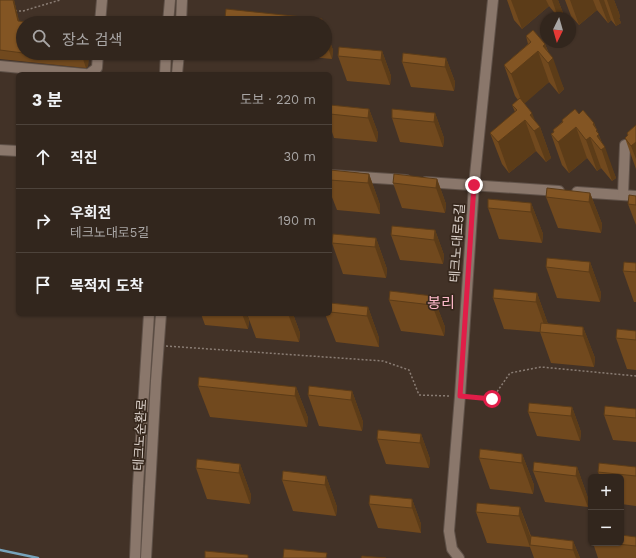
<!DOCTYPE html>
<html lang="ko">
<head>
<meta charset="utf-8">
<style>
  body { margin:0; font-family:"Work Sans","Noto Sans KR",sans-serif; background:#3d322a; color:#f1f3f6 }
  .controls { position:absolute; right:12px; bottom:12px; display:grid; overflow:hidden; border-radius:6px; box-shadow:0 1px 3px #0004 }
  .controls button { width:36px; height:36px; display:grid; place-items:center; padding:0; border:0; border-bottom:1px solid #4d433b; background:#32261d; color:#f1f3f6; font:20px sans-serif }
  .compass { position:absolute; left:540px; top:12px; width:36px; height:36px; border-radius:50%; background:#32261d; box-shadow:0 1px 3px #0004; rotate:185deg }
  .stop { position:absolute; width:12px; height:12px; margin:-9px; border:3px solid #e11d48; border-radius:50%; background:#fff }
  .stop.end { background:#e11d48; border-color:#fff; box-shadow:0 1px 4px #0008 }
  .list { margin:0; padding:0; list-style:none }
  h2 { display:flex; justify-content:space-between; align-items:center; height:52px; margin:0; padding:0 16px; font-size:17px }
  h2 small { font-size:13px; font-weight:400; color:#a8a5a4 }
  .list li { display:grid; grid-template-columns:26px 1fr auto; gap:12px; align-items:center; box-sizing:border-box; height:64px; padding:0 16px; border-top:1px solid #4d433b }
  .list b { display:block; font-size:15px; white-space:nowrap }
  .list p { margin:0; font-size:13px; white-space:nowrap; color:#a8a5a4 }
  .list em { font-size:13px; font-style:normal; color:#a8a5a4 }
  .icon { flex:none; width:22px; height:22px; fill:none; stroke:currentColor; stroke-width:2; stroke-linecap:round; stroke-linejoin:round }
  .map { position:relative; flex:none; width:636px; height:558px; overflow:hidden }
  .search { position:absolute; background:#32261d; box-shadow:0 1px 3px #0004; left:16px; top:16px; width:316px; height:44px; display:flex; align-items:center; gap:10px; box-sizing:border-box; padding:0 14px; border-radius:22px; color:#a8a5a4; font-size:15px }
  .panel { position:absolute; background:#32261d; box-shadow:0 1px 3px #0004; left:16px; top:72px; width:316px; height:244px; border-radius:6px }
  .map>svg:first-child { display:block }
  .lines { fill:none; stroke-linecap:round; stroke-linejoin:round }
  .stream { stroke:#77a4bc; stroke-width:2.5 }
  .minor-casing { stroke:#5f5148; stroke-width:12 }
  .path { stroke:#8a7d74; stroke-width:1.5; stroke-dasharray:2 2; stroke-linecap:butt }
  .minor { stroke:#8a776b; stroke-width:10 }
  .wall { fill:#71491e }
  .shaded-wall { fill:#5c3c18 }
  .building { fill:#835523; stroke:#5c3c18 }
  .route { stroke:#e11d48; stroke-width:5 }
  .labels { text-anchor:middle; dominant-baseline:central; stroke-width:3.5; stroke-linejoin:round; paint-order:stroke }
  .street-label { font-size:13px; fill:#ded4cd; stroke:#37281d }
  .quarter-label { font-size:15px; fill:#fdbaca; stroke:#37281d }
</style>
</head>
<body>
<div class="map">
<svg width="636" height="558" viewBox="0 0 636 558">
  <rect width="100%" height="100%" fill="#423227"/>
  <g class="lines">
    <polyline class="stream" points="0,550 38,558"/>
    <g class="minor-casing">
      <g id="minor">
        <polyline points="100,23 102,0"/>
        <polyline points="168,23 170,0"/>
        <polyline points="181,23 182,0"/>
        <polyline points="0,66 85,74"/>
        <polyline points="89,74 97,68 98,53"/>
        <polyline points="165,74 166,53"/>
        <polyline points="177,74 179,53"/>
        <polyline points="0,150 18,151"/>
        <polyline points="330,175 406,180"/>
        <polyline points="426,182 559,191"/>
        <polyline points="577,192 636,196"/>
        <polyline points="623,195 625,145 636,142"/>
        <polyline points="135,558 138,486 149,314"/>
        <polyline points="146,558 156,381 161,314"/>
        <polyline points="459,558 452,549 449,531 460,396 474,185 493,0"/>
      </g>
    </g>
    <g class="path">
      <polyline points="15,11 23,11 60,0"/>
      <polyline points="166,346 383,361 409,370 419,395 451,396"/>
      <polyline points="469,397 492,399 510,373 541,367 636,376"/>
    </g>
    <use href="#minor" class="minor"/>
  </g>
  <g class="wall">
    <polygon points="0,0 14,0 19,21 23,23 23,53 89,53 88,66 86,68 0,59"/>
    <polygon points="507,0 558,0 563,13 558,17 549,6 522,29 514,20"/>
    <polygon points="565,0 614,0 619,13 620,17 619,18 621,23 616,26 611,20 608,23 597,10 579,25 571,16"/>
    <polygon points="225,18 322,19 323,23 226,23"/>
    <polygon points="325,29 333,50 332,59 271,53 325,53"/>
    <polygon points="526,36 545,44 564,89 559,94 549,82 524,103 535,121 540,127 551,158 546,162 536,151 509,173 502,164 490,133 515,112 512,105 518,100 515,96 504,65 528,44"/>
    <polygon points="382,51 391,76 390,85 347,81 338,56"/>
    <polygon points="446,58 455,82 454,91 411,87 402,62"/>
    <polygon points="330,105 369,109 378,133 377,142 334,138 330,126"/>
    <polygon points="435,113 444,138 443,147 400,142 392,118"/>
    <polygon points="579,114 594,123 616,178 612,181 601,168 597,171 587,158 569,173 562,165 551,134 554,132 553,130 562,122 562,120"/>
    <polygon points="636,125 636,169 625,138 627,136 627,133"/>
    <polygon points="330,170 369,174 380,205 380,214 337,210 330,192"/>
    <polygon points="437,179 446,204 445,213 402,208 393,183"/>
    <polygon points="590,193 602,224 601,233 558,228 546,197"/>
    <polygon points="636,196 636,225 628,204"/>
    <polygon points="531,203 543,234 542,243 499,239 488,208"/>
    <polygon points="435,230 444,255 443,264 400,260 391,235"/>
    <polygon points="376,238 387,269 386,278 343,274 332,243"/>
    <polygon points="590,262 601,293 600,302 557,298 546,267"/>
    <polygon points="636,263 636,302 634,302 623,271"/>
    <polygon points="537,293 548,324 583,327 595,358 594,367 551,363 540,332 504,329 493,298"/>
    <polygon points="433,296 445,327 444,336 401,331 389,300"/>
    <polygon points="330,303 368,307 379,338 379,347 336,342 325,314 330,314"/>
    <polygon points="201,314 246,314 249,320 248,329 205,325"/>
    <polygon points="247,314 293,314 300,333 299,342 256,338"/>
    <polygon points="636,331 636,370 627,369 616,338"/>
    <polygon points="198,386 296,387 308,418 307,427 210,417"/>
    <polygon points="352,391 363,422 362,431 319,426 308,395"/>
    <polygon points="572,407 581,432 580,441 537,436 528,412"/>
    <polygon points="636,409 636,442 613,440 604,415"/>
    <polygon points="421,434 430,459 429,468 386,464 377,439"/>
    <polygon points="522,454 534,485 533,494 490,489 479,458"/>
    <polygon points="240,464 251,495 250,504 207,499 196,468"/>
    <polygon points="577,467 588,498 588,507 545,502 533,471"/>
    <polygon points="636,467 636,506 621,504 621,477 600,477 598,472"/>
    <polygon points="326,476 337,507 336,516 293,511 282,480"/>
    <polygon points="412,499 421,524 421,533 378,528 369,504"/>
    <polygon points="520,507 531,536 573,541 580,558 534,558 530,547 487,543 476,512"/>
    <polygon points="636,537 636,558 598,558 593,543 621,543"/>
  </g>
  <g class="shaded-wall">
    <polygon points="13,0 14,0 21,30 18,21"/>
    <polygon points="511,0 546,0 549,6 522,29"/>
    <polygon points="552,0 558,0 563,13 558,17"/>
    <polygon points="570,0 593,0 597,10 579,25"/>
    <polygon points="599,0 604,0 611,20 608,23"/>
    <polygon points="607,0 614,0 619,13 620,17 619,18 621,23 616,26"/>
    <polygon points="325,29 333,50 332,59 325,40"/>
    <polygon points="545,44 551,60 553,58 564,89 559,94 548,63 543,46"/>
    <polygon points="382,51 391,76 390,85 381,60"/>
    <polygon points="538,51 549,82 523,105 511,74"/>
    <polygon points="85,53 89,53 88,66 86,68 83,59"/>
    <polygon points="446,58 455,82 454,91 445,67"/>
    <polygon points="369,109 378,133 377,142 368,118"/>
    <polygon points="435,113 444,138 443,147 434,122"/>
    <polygon points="532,113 538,128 540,127 551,158 546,162 534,131 530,115"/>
    <polygon points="525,120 536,151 509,173 498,142"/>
    <polygon points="594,123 604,148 605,147 616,178 612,181 593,124"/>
    <polygon points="576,127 587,158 569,173 558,142"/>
    <polygon points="590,137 601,168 597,171 586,140"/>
    <polygon points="636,142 636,159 631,146"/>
    <polygon points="369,174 380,205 380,214 368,183"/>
    <polygon points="437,179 446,204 445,213 436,188"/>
    <polygon points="590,193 602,224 601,233 589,202"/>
    <polygon points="531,203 543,234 542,243 531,212"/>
    <polygon points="435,230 444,255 443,264 434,240"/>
    <polygon points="376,238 387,269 386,278 375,247"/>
    <polygon points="590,262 601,293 600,302 589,272"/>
    <polygon points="537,293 548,324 547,333 536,302"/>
    <polygon points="433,296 445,327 444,336 432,305"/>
    <polygon points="368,307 379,338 379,347 367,316"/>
    <polygon points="242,314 246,314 249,320 248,329"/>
    <polygon points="288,314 293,314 300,333 299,342"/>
    <polygon points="583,327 595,358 594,367 583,336"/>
    <polygon points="296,387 308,418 307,427 295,396"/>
    <polygon points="352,391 363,422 362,431 351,400"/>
    <polygon points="572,407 581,432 580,441 571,416"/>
    <polygon points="421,434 430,459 429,468 420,443"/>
    <polygon points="522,454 534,485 533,494 522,463"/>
    <polygon points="240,464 251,495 250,504 239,473"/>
    <polygon points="577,467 588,498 588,507 576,476"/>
    <polygon points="326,476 337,507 336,516 325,485"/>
    <polygon points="412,499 421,524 421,533 412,508"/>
    <polygon points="520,507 531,538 530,545 530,547 519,516"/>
    <polygon points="573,541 580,558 576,558 573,550"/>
  </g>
  <g class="building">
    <polygon points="0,0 13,0 18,21 36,23 23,23 23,53 0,50"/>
    <polygon points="226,9 322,19 321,23 269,23 225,18"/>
    <polygon points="533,30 545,44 543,46 553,58 548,63 538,51 511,74 504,65 531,42 526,36"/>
    <polygon points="339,47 382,51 381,60 338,56"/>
    <polygon points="27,53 85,53 85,57 83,59"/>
    <polygon points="403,53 446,58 445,67 402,62"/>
    <polygon points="520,98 532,113 530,115 540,127 534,131 525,120 498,142 490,133 517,110 512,105"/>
    <polygon points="330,105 369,109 368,118 330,114"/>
    <polygon points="392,109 435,113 434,122 392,118"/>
    <polygon points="575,109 579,114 583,110 594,123 593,124 597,130 596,131 599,134 597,136 605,147 601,150 590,137 586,140 576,127 558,142 551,134 554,132 553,130 563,122 562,120"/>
    <polygon points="636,125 636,142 631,146 625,138 628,135 627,133"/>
    <polygon points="330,170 369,174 368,183 330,180"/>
    <polygon points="394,174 437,179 436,188 393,183"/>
    <polygon points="547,188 590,193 589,202 546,197"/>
    <polygon points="629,195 636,196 636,205 628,204"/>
    <polygon points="488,199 531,203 531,212 488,208"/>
    <polygon points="392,226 435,230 434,240 391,235"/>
    <polygon points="333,234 376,238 375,247 332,243"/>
    <polygon points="547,258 590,262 589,272 546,267"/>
    <polygon points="624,262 636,263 636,272 623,271"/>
    <polygon points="494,289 537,293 536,302 493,298"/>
    <polygon points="390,291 433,296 432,305 389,300"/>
    <polygon points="330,303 368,307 367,316 330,312"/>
    <polygon points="541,323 583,327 583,336 540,332"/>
    <polygon points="617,329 636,331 636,340 616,338"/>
    <polygon points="199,377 296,387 295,396 198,386"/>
    <polygon points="309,386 352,391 351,400 308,395"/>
    <polygon points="529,403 572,407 571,416 528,412"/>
    <polygon points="605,406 636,409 636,418 604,415"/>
    <polygon points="378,430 421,434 420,443 377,439"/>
    <polygon points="480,449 522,454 522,463 479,458"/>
    <polygon points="197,459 240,464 239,473 196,468"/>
    <polygon points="534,462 577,467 576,476 533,471"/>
    <polygon points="599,463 636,467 636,476 598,472"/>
    <polygon points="283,471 326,476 325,485 282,480"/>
    <polygon points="370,495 412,499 412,508 369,504"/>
    <polygon points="477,503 520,507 519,516 476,512"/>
    <polygon points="621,535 636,537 636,546 608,543 621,543"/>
    <polygon points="531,536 573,541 573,550 530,545"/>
    <polygon points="284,549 327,553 326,558 283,558"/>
    <polygon points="205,551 248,555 248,558 205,558"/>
    <polygon points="362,556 386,558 361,558"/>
  </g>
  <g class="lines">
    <polyline class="route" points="474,185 460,396 492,399"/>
  </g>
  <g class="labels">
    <g class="street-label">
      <text transform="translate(457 243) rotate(-86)">테크노대로5길</text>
      <text transform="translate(140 435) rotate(-87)">테크노순환로</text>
    </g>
    <g class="quarter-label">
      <text x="441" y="303">봉리</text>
    </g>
  </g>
</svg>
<div class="controls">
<button>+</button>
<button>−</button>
</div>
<svg class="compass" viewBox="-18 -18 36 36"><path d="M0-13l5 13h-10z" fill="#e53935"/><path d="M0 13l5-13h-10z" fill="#a8a5a4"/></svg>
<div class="stop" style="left:492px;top:399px"></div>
<div class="stop end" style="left:474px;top:185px"></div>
<div class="search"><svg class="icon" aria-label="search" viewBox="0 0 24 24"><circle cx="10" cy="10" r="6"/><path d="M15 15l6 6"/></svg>장소 검색</div>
<section class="panel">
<h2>3 분<small>도보 · 220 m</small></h2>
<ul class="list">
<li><svg class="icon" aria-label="ahead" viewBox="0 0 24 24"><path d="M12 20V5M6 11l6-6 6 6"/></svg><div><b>직진</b></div><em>30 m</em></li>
<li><svg class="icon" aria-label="right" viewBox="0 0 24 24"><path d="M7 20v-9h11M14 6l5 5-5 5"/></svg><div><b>우회전</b><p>테크노대로5길</p></div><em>190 m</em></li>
<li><svg class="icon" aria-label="arrive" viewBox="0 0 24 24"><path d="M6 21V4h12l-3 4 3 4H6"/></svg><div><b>목적지 도착</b></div></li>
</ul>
</section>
</div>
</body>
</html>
